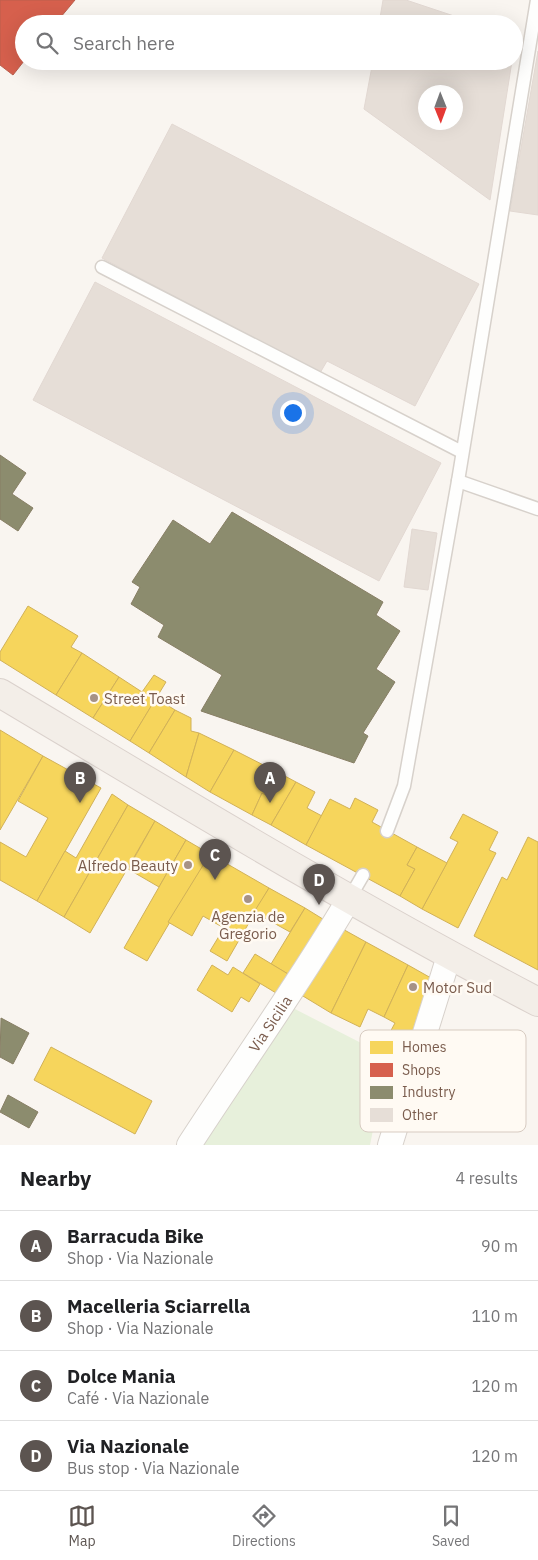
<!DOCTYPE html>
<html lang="en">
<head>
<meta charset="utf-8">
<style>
  body { margin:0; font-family:"IBM Plex Sans",sans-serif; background:#f6f6f6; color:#202124 }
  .compass { position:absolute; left:418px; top:85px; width:45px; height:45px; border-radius:50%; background:#fff; box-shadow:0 5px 20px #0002; rotate:179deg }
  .you { position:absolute; left:292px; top:412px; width:18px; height:18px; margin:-12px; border:4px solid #fff; border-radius:50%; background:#1a73e8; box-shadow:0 0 0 8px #1a73e833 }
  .badge { display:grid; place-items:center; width:32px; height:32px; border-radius:50%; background:#5c5450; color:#fff; font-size:16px; font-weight:700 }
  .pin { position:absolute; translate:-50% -41px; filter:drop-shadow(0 1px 2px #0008) }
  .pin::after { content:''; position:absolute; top:26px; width:18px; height:15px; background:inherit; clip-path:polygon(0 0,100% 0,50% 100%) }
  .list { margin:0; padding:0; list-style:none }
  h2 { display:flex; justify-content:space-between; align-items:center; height:65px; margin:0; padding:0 20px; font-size:21px }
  h2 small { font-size:16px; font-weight:400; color:#757577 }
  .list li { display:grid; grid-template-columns:32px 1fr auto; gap:15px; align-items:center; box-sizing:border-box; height:70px; padding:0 20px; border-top:1px solid #e0e0e0 }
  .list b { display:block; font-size:19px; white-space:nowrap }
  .list p { margin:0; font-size:16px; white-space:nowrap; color:#757577 }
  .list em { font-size:16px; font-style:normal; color:#757577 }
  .icon { flex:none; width:28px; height:28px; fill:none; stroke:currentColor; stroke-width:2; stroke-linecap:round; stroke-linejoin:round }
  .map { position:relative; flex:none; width:538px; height:1145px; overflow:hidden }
  .search { position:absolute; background:#fff; box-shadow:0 5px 20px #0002; left:15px; right:15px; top:15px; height:55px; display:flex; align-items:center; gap:12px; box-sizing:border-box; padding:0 18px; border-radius:28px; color:#757577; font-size:19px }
  .sheet { height:345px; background:#fff }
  nav { display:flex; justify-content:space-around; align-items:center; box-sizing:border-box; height:70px; border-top:1px solid #e0e0e0; background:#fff; font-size:14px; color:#757577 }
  nav a { display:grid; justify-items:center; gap:2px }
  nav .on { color:#5c5450 }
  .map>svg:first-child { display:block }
  .green { fill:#e7f0db }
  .homes { fill:#f6d55c; stroke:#d1b158 }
  .shops { fill:#d6604d; stroke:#ba5f4d }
  .industry { fill:#8c8c6e; stroke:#877e64 }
  .building { fill:#e6ded7; stroke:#e2d8d2; fill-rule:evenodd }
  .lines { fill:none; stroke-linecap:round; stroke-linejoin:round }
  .lane-casing { stroke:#d7d1cb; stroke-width:15 }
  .street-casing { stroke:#d7d1cb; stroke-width:26 }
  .primary-casing { stroke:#dad1cc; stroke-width:30 }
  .lane { stroke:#fefefd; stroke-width:12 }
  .street { stroke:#fefefd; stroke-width:24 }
  .primary { stroke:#f3eee8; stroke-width:28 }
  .poi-dot { fill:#a69286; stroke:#fffaf3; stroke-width:2 }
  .labels { text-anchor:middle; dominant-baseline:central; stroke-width:5; stroke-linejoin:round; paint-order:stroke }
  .poi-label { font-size:15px; fill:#7a5c4d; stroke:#fffaf3; text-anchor:start }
  .street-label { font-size:15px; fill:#7a5c4d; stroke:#fffaf3 }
  .key { fill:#fffaf3; stroke:#d7cbc1; stroke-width:1 }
  .key-label { font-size:14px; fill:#7a5c4d }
</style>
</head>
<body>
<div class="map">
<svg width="538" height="1145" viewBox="0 0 538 1145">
  <rect width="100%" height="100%" fill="#f9f5f0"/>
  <polygon class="green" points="291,1007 404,1065 394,1097 373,1130 370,1145 194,1145"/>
  <g class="homes">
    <polygon points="28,606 78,636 71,647 82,653 56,695 0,660 0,652"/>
    <polygon points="82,653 119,677 93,718 56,695"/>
    <polygon points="154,675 166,682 130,741 93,718 119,677 142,692"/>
    <polygon points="156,698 175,710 149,753 130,741"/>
    <polygon points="175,710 191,718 191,731 199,733 186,777 149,753"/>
    <polygon points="0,730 43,756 0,830"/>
    <polygon points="199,733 234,750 210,792 186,777"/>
    <polygon points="234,750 283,775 271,798 262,793 252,815 210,792"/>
    <polygon points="43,756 101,788 37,901 0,880 0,842 26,857 48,818 18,801"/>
    <polygon points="283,775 296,782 271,825 252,815 262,793 271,798"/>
    <polygon points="296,782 315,792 307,808 322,816 306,845 271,825"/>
    <polygon points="112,794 128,805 64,917 37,901 65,851 76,858"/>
    <polygon points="355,798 378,810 372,822 417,847 407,865 415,869 400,896 306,845 330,799 350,809"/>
    <polygon points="128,805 155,821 90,933 64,917"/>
    <polygon points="463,814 498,832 489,850 496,853 458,928 422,909 458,842 450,838"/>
    <polygon points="155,821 186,840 159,887 128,869"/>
    <polygon points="528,837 538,842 538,970 474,936 502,877 507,880"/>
    <polygon points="186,840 210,854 147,961 124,948"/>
    <polygon points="417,847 447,863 422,909 400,896 415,869 407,865"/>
    <polygon points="210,854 269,888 227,961 210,951 224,928 203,916 192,936 168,922"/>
    <polygon points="269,888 305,908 290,932 254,912"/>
    <polygon points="305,908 326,921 293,977 271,964"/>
    <polygon points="339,927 366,942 331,1013 298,993"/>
    <polygon points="366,942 408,965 384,1017 368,1009 360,1027 331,1013"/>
    <polygon points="255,954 293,977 281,996 243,973"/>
    <polygon points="212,965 228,975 233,967 260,984 249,1002 241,997 232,1012 197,990"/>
    <polygon points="408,965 431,978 405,1061 381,1049 395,1023 384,1017"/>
    <polygon points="51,1047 152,1101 135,1134 34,1080"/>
  </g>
  <polygon class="shops" points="0,0 75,0 55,24 24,24 24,61 13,75 0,65"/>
  <g class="industry">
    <polygon points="0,455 26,473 12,494 33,508 18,531 0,519"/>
    <polygon points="232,512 383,602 376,615 400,631 376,669 395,682 363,733 368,736 354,763 201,711 222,675 158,637 164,625 131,604 140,587 132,582 173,520 210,544"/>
    <polygon points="1,1018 29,1033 13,1064 0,1057"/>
    <polygon points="8,1095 38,1112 29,1128 0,1112"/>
  </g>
  <g class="building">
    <polygon points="383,0 406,0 478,24 379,24"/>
    <polygon points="538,51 538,215 510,211"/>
    <path d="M373,61h139l-22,139 -126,-91zM426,92h30v30h-30z"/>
    <polygon points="172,124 479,284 415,406 327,361 320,373 102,258"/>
    <polygon points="95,282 441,463 379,581 33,400"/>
    <polygon points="412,529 437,533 428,590 404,587"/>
  </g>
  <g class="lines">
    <g class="lane-casing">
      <g id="lane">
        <polyline points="102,267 462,452"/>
        <polyline points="458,481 538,509"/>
        <polyline points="387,831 404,786 458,481 537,0"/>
        <polyline points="349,899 363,875"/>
      </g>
    </g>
    <g class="street-casing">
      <g id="street">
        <path id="s1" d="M189,1145c53,-82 110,-161 160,-246"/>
        <polyline points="390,1145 449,956"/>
      </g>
    </g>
    <g class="primary-casing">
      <path id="primary" d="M0,693c178,106 354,213 538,309"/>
    </g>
    <use href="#lane" class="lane"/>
    <use href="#street" class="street"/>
    <use href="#primary" class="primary"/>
  </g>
  <g class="poi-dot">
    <circle cx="94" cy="698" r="5"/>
    <circle cx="188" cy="865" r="5"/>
    <circle cx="248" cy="899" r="5"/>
    <circle cx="413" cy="987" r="5"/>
  </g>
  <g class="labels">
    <g class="poi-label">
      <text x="104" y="698">Street Toast</text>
      <text x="178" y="865" text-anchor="end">Alfredo Beauty</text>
      <text x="248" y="916" text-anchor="middle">Agenzia de<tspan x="248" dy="17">Gregorio</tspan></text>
      <text x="423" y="987">Motor Sud</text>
    </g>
    <g class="street-label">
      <text stroke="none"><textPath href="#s1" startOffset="146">Via Sicilia</textPath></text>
    </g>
  </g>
  <rect x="360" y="1030" width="166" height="102" rx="8" class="key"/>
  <rect x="370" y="1041" width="23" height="13" fill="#f6d55c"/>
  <rect x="370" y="1063" width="23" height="14" fill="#d6604d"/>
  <rect x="370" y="1086" width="23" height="13" fill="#8c8c6e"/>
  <rect x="370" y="1108" width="23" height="14" fill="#e6ded7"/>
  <g class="key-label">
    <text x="402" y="1052">Homes</text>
    <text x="402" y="1075">Shops</text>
    <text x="402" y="1097">Industry</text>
    <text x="402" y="1120">Other</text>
  </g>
</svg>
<svg class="compass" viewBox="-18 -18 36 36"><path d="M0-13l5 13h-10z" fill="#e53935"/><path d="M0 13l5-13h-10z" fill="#757577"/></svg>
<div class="you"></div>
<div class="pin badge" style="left:270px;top:803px">A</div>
<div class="pin badge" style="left:80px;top:803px">B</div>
<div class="pin badge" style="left:215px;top:880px">C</div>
<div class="pin badge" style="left:319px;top:905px">D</div>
<div class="search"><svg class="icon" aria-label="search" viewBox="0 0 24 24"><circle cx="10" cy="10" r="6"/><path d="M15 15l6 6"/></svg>Search here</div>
</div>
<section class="sheet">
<h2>Nearby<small>4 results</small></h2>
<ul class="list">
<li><span class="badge">A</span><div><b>Barracuda Bike</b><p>Shop · Via Nazionale</p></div><em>90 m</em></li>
<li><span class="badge">B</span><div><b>Macelleria Sciarrella</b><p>Shop · Via Nazionale</p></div><em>110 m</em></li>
<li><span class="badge">C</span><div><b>Dolce Mania</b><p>Café · Via Nazionale</p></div><em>120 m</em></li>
<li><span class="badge">D</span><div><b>Via Nazionale</b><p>Bus stop · Via Nazionale</p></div><em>120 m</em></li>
</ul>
</section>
<nav>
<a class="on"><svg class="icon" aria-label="map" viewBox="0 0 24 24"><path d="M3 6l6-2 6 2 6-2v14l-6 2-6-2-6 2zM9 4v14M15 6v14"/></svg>Map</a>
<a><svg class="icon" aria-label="directions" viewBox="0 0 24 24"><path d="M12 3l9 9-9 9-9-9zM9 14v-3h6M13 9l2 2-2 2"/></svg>Directions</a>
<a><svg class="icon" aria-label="saved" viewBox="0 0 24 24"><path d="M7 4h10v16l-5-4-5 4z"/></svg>Saved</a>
</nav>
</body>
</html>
